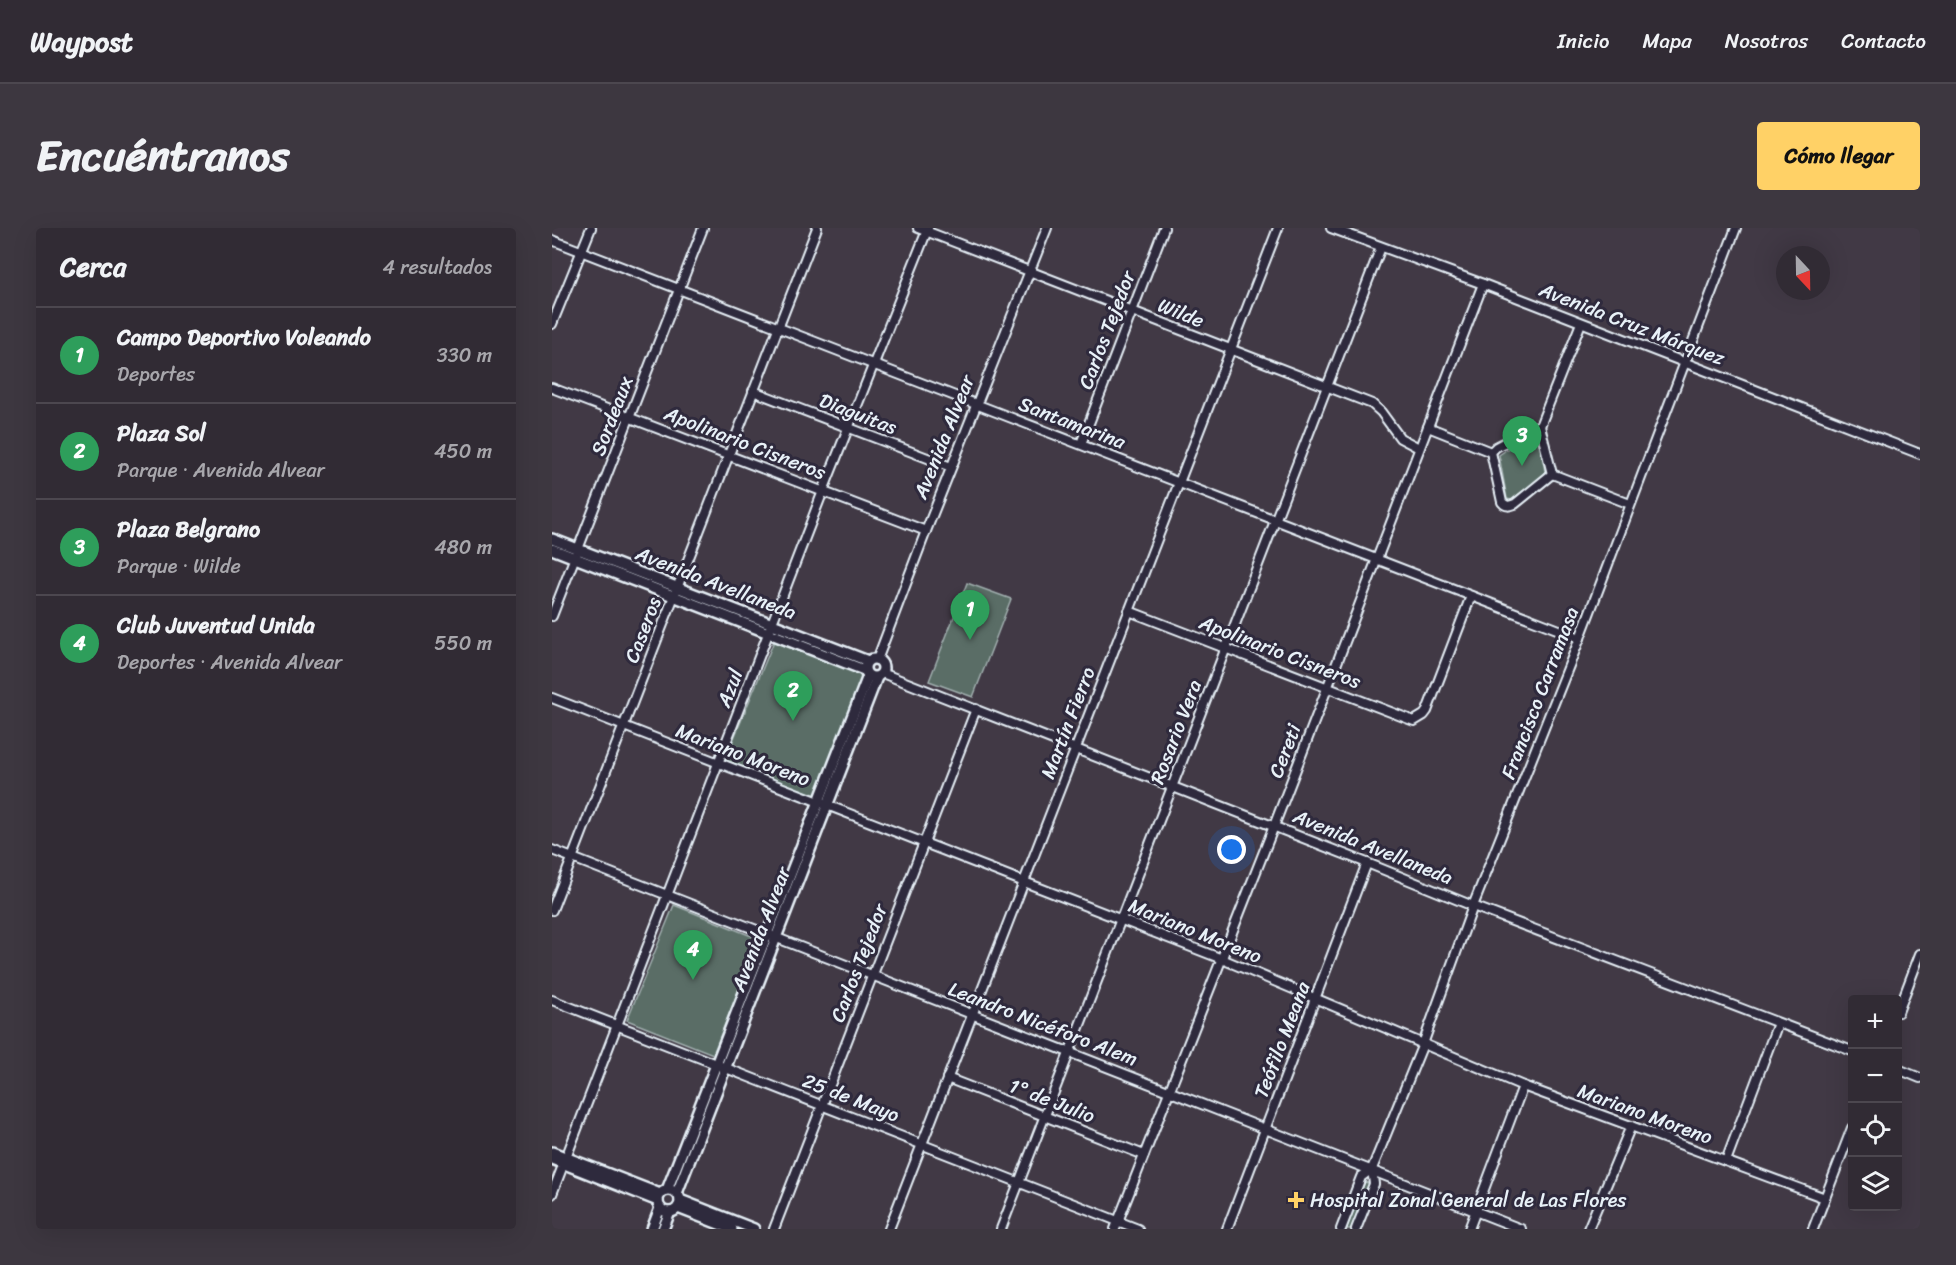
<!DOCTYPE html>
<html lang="es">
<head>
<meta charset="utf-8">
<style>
  body { margin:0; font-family:Sriracha,sans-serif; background:#3d3740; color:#f1f3f6 }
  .controls { position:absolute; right:18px; bottom:18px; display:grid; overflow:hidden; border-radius:6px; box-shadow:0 6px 24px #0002 }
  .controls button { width:54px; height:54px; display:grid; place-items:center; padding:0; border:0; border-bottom:2px solid #4c474f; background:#312b34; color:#f1f3f6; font:30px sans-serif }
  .compass { position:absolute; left:1224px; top:18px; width:54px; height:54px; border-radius:50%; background:#312b34; box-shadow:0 6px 24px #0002; rotate:158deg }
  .you { position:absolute; left:680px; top:622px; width:21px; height:21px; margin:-15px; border:4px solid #fff; border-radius:50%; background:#1a73e8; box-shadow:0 0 0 9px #1a73e833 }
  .badge { display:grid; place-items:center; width:39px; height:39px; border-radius:50%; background:#ffd166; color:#fff; font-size:20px; font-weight:700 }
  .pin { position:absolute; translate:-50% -50px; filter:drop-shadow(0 2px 3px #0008) }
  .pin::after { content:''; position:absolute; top:32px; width:21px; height:18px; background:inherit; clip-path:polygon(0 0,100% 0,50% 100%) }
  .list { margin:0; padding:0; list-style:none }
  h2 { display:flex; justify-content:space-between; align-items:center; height:78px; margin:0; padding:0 24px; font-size:26px }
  h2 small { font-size:20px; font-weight:400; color:#a8a7ac }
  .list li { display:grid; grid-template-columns:39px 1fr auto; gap:18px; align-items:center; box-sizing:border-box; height:96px; padding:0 24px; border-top:2px solid #4c474f }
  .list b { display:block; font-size:22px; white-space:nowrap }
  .list p { margin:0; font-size:20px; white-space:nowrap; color:#a8a7ac }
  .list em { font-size:20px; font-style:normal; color:#a8a7ac }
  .icon { flex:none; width:33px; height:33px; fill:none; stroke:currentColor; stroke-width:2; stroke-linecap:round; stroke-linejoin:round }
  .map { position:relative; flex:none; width:1368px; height:1001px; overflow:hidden; border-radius:6px }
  header { display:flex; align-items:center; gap:36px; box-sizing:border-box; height:84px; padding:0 30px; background:#312b34; border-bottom:2px solid #4c474f }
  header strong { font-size:28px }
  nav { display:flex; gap:33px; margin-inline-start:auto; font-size:21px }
  .intro { display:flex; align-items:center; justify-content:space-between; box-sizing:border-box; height:144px; padding:0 36px }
  h1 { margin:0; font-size:42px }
  .button { padding:15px 27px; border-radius:6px; background:#ffd166; color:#111; font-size:21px; font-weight:700 }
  main { display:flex; gap:36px; padding:0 36px }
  aside { flex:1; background:#312b34; border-radius:6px; box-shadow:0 6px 24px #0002 }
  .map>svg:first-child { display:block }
  .green { fill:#5a6d66; stroke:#a1afaf; stroke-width:1.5 }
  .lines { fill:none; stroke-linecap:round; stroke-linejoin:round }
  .minor-casing { stroke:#e8f1f8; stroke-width:12 }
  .major-casing { stroke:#e8f1f8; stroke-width:14 }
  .minor { stroke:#2f2a3d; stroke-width:8 }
  .major { stroke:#2f2a3d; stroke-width:9 }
  .poi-dot { fill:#ffd166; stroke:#2f2a3d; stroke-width:2 }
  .labels { text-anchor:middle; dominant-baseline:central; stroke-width:6; stroke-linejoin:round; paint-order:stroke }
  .street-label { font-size:20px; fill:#e8f1f8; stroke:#2f2a3d }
  .poi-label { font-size:20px; fill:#e8f1f8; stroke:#2f2a3d; text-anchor:start }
</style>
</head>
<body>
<header>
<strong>Waypost</strong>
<nav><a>Inicio</a><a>Mapa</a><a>Nosotros</a><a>Contacto</a></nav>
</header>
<div class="intro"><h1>Encuéntranos</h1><a class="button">Cómo llegar</a></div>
<main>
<aside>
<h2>Cerca<small>4 resultados</small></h2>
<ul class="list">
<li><span class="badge" style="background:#2e9e5b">1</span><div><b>Campo Deportivo Voleando</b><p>Deportes</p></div><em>330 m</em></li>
<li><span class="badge" style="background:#2e9e5b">2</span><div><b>Plaza Sol</b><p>Parque · Avenida Alvear</p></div><em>450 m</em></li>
<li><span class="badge" style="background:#2e9e5b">3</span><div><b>Plaza Belgrano</b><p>Parque · Wilde</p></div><em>480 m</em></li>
<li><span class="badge" style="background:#2e9e5b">4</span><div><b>Club Juventud Unida</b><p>Deportes · Avenida Alvear</p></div><em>550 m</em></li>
</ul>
</aside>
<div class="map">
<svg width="1368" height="1001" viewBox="0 0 1368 1001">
  <rect width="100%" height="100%" fill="#413945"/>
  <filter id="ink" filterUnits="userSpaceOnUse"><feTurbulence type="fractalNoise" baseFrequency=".0167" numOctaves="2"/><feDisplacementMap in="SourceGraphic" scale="12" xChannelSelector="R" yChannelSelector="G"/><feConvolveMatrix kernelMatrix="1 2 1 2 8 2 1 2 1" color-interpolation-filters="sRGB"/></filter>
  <g filter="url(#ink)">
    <g class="green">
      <polygon points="980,204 987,206 993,244 992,248 959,272 955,271 947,227"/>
      <polygon points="415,355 459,371 421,469 377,453"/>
      <polygon points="222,413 307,445 310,454 264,567 173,532"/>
      <polygon points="122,677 207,711 161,826 75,792"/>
      <polygon points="813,954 819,956 801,1001 794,1001"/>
    </g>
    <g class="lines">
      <g class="minor-casing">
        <g id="minor">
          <polyline points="366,0 820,176 829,184 848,210 867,220"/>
          <polyline points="779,0 931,56 1368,226"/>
          <polyline points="0,12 1028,410"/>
          <polyline points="0,96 39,0"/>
          <polyline points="0,160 374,303"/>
          <polyline points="201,163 399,239"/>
          <polyline points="988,198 1029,95"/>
          <polyline points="876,199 939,224 944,219 982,199 988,198 1000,246 1078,276"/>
          <polyline points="529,216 612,0"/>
          <path d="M939,224l11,50c4,5 8,4 13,2l37,-30"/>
          <polyline points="577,383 862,493 872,487 875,483 919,368"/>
          <polyline points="0,388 151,0"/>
          <polyline points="325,432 374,303 495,0"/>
          <polyline points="330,445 815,635 921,678 1300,823"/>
          <polyline points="0,470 670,731 971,858 1273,970"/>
          <polyline points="0,622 969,1001"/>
          <polyline points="0,682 265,0"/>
          <polyline points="0,772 586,1001"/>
          <polyline points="1346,784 1368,726"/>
          <polyline points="1346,841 1368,850"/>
          <polyline points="395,850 592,927"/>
          <polyline points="1174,933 1226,795"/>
          <polyline points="0,966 271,263 376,0"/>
          <polyline points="222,1001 424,481"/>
          <polyline points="337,1001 726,0"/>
          <polyline points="449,1001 829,19"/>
          <polyline points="563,1001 722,598 931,56"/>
          <polyline points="675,1001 815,635"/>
          <polyline points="789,1001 809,949 820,941 871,816 921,678 1028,410 1184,0"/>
          <polyline points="804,1001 822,956 820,941"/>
          <polyline points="917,1001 971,858"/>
          <polyline points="1036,1001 1079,898"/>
          <polyline points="1261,1001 1300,900"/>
        </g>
      </g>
      <g class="major-casing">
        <g id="major">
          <polyline points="0,311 316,433"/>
          <polyline points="0,321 312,442"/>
          <circle cx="322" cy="440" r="9"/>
          <polyline points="0,924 108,966"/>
          <polyline points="0,931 106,973"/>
          <polyline points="115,962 316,448"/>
          <circle cx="117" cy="973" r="11"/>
          <polyline points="125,965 325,449"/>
          <polyline points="128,972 202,1001"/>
          <polyline points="126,980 180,1001"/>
          <polyline points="100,1001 108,980"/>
          <polyline points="111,1001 118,984"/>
        </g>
      </g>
      <use href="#minor" class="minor"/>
      <use href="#major" class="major"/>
    </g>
  </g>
  <path class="poi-dot" d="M741 963h6v6h6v6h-6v6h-6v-6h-6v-6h6z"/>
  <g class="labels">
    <g class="street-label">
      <text transform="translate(629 85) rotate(22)">Wilde</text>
      <text transform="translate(1080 96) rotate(21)">Avenida Cruz Márquez</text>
      <text transform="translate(555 102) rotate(-69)">Carlos Tejedor</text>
      <text transform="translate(306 186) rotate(21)">Diaguitas</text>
      <text transform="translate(60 188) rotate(-69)">Sordeaux</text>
      <text transform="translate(520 195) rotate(21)">Santamarina</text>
      <text transform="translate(392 209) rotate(-68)">Avenida Alvear</text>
      <text transform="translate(193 215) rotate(21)">Apolinario Cisneros</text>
      <text transform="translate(164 355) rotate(21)">Avenida Avellaneda</text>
      <text transform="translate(91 402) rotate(-69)">Caseros</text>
      <text transform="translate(728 424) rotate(21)">Apolinario Cisneros</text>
      <text transform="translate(178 460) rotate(-69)">Azul</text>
      <text transform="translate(988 465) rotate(-69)">Francisco Carramasa</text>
      <text transform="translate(516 495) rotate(-69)">Martín Fierro</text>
      <text transform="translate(624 504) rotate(-69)">Rosario Vera</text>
      <text transform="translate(733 523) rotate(-69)">Cereti</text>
      <text transform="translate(191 527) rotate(21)">Mariano Moreno</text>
      <text transform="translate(821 619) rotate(22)">Avenida Avellaneda</text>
      <text transform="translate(209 701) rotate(-69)">Avenida Alvear</text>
      <text transform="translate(643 703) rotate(22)">Mariano Moreno</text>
      <text transform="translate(307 735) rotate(-69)">Carlos Tejedor</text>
      <text transform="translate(491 796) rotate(21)">Leandro Nicéforo Alem</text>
      <text transform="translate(730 812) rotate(-69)">Teófilo Meana</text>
      <text transform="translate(299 870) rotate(21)">25 de Mayo</text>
      <text transform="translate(500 873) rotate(21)">1° de Julio</text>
      <text transform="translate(1093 886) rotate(20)">Mariano Moreno</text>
    </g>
    <g class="poi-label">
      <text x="758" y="972">Hospital Zonal General de Las Flores</text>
    </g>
  </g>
</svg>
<div class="controls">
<button>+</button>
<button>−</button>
<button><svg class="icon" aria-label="locate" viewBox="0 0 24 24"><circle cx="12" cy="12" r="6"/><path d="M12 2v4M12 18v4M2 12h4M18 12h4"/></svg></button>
<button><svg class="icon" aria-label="layers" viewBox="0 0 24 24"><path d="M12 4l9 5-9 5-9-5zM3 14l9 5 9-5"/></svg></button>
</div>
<svg class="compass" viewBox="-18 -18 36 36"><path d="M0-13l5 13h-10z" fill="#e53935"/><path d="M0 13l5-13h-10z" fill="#a8a7ac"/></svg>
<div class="you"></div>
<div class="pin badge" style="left:418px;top:412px;background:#2e9e5b">1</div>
<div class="pin badge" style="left:241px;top:493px;background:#2e9e5b">2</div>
<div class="pin badge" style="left:970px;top:238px;background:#2e9e5b">3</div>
<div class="pin badge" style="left:141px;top:752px;background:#2e9e5b">4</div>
</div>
</main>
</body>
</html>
